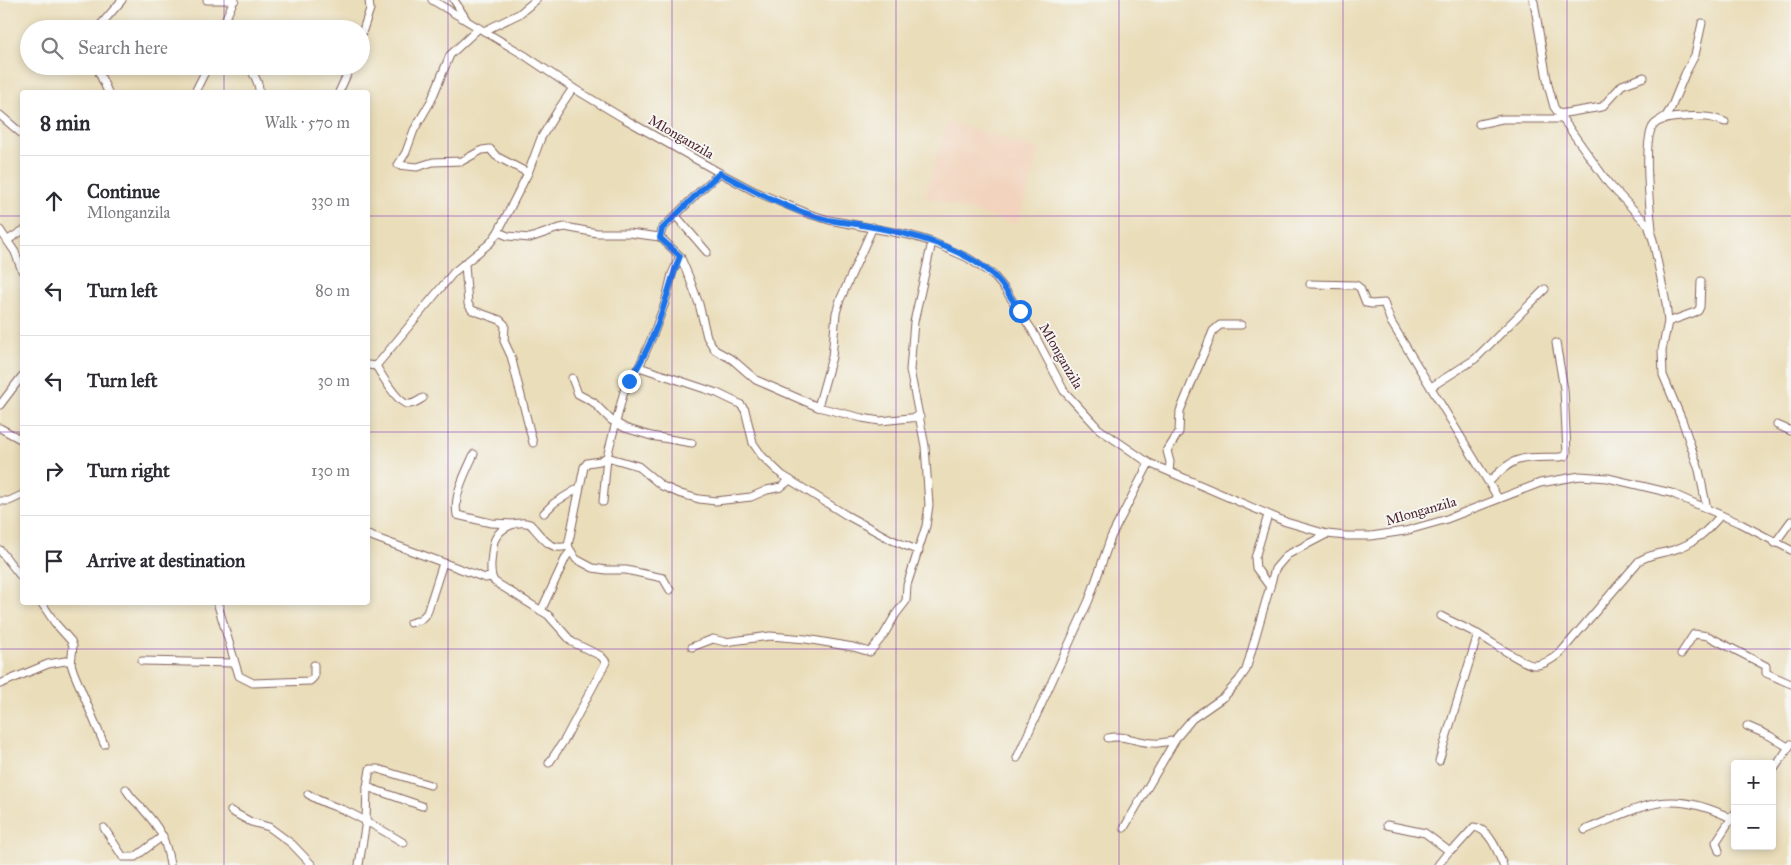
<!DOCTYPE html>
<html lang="en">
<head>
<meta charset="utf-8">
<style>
  body { margin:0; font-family:"IM FELL Great Primer",serif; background:#f7f7f7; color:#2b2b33 }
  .controls { position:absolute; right:15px; bottom:15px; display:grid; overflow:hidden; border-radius:5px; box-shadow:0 2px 8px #0003 }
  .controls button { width:45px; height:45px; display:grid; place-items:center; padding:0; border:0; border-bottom:1px solid #e1e1e2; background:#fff; color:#2b2b33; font:25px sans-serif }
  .stop { position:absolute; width:15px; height:15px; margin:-11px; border:4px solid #1a73e8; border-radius:50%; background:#fff }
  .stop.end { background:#1a73e8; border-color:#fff; box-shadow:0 1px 5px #0008 }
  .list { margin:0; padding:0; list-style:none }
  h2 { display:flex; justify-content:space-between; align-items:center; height:65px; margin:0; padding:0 20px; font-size:21px }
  h2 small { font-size:16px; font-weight:400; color:#7c7c81 }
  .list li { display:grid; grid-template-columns:32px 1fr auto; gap:15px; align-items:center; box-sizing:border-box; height:90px; padding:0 20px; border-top:1px solid #e1e1e2 }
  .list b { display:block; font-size:19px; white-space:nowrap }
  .list p { margin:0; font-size:16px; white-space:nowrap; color:#7c7c81 }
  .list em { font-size:16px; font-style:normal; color:#7c7c81 }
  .icon { flex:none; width:28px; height:28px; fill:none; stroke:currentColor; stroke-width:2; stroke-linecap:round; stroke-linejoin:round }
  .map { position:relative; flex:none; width:1791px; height:865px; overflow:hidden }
  .search { position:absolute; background:#fff; box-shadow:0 2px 8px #0003; left:20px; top:20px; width:350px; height:55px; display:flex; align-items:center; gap:12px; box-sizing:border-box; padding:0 18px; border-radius:28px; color:#7c7c81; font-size:19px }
  .panel { position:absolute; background:#fff; box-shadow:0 2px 8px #0003; left:20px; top:90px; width:350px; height:515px; border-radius:5px }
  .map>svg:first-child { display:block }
  .built { fill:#f2d4be }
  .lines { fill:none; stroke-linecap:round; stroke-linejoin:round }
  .minor-casing { stroke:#82625d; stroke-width:9 }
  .minor { stroke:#fff; stroke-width:7 }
  .route { stroke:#1a73e8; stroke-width:6 }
  .grid { fill:none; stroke:#7b2cbf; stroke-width:1; stroke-opacity:0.55 }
  .labels { text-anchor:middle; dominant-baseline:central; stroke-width:4; stroke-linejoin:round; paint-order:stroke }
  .street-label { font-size:14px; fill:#4a1f2b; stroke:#f6f6f2 }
</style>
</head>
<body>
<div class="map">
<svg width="1791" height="865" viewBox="0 0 1791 865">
  <rect width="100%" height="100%" fill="#f6f6f2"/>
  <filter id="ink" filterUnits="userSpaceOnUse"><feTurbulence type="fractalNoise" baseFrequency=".02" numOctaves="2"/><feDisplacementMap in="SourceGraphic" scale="10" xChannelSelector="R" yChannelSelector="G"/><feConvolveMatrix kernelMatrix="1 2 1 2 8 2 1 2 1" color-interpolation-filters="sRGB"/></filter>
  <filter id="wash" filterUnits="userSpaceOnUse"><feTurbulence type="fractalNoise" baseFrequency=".0096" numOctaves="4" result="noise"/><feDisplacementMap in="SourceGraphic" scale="20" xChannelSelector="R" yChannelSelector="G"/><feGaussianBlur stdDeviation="1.12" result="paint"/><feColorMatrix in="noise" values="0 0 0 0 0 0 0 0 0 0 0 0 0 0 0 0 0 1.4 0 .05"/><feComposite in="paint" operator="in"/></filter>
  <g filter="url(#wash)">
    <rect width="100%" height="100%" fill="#eaddb9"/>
    <polygon class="built" points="948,121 1040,150 1017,225 924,196"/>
  </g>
  <g filter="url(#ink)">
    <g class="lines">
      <g class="minor-casing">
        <g id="minor">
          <polyline points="207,0 235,0"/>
          <polyline points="432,0 524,55 573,88 623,118 720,173 754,191 809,214 829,220 909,235 932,242 968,258 993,275 1004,288 1032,330 1064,391 1099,429 1149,463 1286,522 1327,534 1346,536 1371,536 1405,531 1444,520 1540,483 1580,476 1608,478 1671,493 1739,523 1791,550"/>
          <polyline points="454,0 466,19"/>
          <polyline points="1533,0 1534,2 1548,85 1554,107 1609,184 1648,225 1653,240 1666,303 1668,322 1662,350 1663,375 1682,420 1699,470 1707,509"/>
          <polyline points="479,28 450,55 431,101 414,130 406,152 398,165 417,167 433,162 462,161 482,150 490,149 496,156 528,173"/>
          <polyline points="97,29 122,0"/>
          <polyline points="221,29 234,0"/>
          <polyline points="484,31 519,14 536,0"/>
          <polyline points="361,36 370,9 369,0"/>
          <polyline points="96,66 108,92"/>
          <path d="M249,66c4,8 11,17 10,26"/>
          <polyline points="195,92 208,66"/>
          <polyline points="339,92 351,66"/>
          <polyline points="1559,114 1602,107 1622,85 1644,77"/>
          <polyline points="0,115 22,134"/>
          <polyline points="1660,120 1666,116 1671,108 1685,74 1695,55 1702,23"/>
          <polyline points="1479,124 1502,119 1562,119"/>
          <polyline points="720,173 700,191 662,229 660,237 680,256 689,277 699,304 707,337 715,350 733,360 756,380 818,407 862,418 880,421 920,417"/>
          <polyline points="676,216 707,252"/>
          <path d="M1652,229c-2,-19 -10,-92 2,-104 7,-9 41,-9 52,-8 6,0 13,3 19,5"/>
          <polyline points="0,230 15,252 22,271"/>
          <polyline points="498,232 508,236 530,238 556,229 565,227 597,233 629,233 660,237"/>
          <polyline points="8,240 22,231"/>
          <polyline points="465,264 468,304 472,310 500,320 505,325 504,341 511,356 533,443"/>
          <polyline points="1310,284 1356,285 1360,288 1366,303 1372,304 1384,303 1391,322 1498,498"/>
          <polyline points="1668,322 1698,311 1700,307 1701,281"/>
          <polyline points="368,365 376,366 454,272 490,243 498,232 528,173 541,138 558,110 573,88"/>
          <path d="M376,366c6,9 20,35 31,38 6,1 11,-3 16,-6"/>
          <polyline points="639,367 717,393 740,404 745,410 753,443 762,456 782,475 846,515 892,540 919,551"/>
          <polyline points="572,378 578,394 593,402 611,420 625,428 651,436 692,443"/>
          <polyline points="1431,387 1475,359 1545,289"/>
          <polyline points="0,405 22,376"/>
          <polyline points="818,407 832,357 836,313 840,300 873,227"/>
          <polyline points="1777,425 1791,431"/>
          <polyline points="0,428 22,440"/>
          <path d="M474,454c-8,18 -21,41 -17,61l34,8 23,1"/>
          <polyline points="1169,471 1170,462 1167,451 1179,432 1180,411 1213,331 1220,325 1241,325"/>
          <path d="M1489,482c27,-28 33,-24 71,-25l5,-1 2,-3 -3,-64 -8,-46"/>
          <polyline points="0,501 9,501 22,495"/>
          <polyline points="603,502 607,457 638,466 662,486 681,494 699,499 716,501 751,497 767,490 781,487 790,480"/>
          <polyline points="544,513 554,503 579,488"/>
          <polyline points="1268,515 1255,558 1256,568 1270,587"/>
          <polyline points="368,535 477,575 485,578 491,577"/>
          <polyline points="1775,543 1791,521"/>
          <polyline points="0,550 22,578"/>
          <polyline points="670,590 663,578 626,570 606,570 593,568 576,559 568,546 584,467 587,463 600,461 607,457 624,391 639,367 653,335 665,303 672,274 680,256"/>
          <polyline points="41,602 55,623 71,641 73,646 71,664 74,673 104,744"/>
          <polyline points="217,602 239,676 253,683 310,681 314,677 314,665"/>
          <polyline points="541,611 566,557 570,552"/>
          <path d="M1441,616c13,7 26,12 38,19 11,6 46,30 54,30 10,1 21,-7 28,-13l78,-91c13,-8 21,-7 34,-11 21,-6 34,-19 48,-35"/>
          <polyline points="410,623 420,620 427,613 443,563"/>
          <polyline points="692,647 713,639 725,642 770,636 806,639 853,647 870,652 883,636 896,614 906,601 907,585 926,526 929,505 925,446 910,370 914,322 932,242"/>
          <polyline points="1681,654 1694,634 1708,636 1766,666 1766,673 1791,684"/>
          <polyline points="142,661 234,663"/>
          <polyline points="0,684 48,664 71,660"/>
          <polyline points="1747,726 1770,736 1788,747"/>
          <path d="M1108,738c16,-4 30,5 46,5 6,1 13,-2 20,-2"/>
          <polyline points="1017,758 1089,600 1111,537 1149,463"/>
          <polyline points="1439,761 1478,634"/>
          <path d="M549,763l16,-24 41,-77 -5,-6 -29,-14 -24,-27 -53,-33c-5,-5 -4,-12 -4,-19 1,-7 1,-18 4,-24 6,-12 22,-19 35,-15 11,11 19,28 38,22"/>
          <polyline points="1772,772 1791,744"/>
          <polyline points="367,787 422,806"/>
          <path d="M126,789c4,8 9,12 15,18 18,20 25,31 29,58"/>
          <path d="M308,794c11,8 23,11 36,16 21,10 40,21 60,33"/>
          <polyline points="231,811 251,822 269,827 292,844 312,865"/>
          <path d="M1387,825l38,8 24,18 7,-4 18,-20c16,2 24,25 29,38"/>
          <polyline points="104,828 123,857 135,857 163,836"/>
          <polyline points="1124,828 1177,737 1192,719 1225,696 1239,680 1246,670 1275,569 1287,555 1327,534"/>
          <path d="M1585,830c59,-24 83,-43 146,-12"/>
          <polyline points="1719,851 1716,842 1735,813"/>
          <polyline points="359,865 366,821 367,787 370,769 378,769 430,785"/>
          <polyline points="1438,865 1449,851"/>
        </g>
      </g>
      <use href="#minor" class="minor"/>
    </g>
  </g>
  <g class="lines" filter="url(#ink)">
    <path class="route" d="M629,381c16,-24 28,-52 36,-79 5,-16 9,-31 15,-46l-20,-18 2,-9 38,-38 20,-18c34,18 71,38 108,47 12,2 23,3 34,5 43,7 97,20 130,49 12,10 19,25 28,37"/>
  </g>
  <path class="grid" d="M224,0v29M448,0v865M672,0v865M896,0v865M1119,0v865M1343,0v865M1567,0v865M224,66v26M0,216h22M368,216h1423M0,432h22M368,432h1423M224,602v263M0,649h1791"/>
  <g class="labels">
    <g class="street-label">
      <text transform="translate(681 137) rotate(30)">Mlonganzila</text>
      <text transform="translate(1061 356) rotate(60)">Mlonganzila</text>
      <text transform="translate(1421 511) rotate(-16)">Mlonganzila</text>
    </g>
  </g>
</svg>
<div class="controls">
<button>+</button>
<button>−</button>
</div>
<div class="stop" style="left:1020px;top:311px"></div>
<div class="stop end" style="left:629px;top:381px"></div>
<div class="search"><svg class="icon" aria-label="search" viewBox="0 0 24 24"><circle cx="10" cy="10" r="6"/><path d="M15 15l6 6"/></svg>Search here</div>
<section class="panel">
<h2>8 min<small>Walk · 570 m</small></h2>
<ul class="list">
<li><svg class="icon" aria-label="ahead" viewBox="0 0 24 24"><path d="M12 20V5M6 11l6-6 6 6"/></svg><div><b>Continue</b><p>Mlonganzila</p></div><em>330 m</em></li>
<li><svg class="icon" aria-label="left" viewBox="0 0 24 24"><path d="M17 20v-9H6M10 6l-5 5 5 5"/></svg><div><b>Turn left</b></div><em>80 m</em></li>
<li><svg class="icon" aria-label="left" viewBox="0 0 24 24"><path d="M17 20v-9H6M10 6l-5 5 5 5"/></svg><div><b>Turn left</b></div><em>30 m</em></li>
<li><svg class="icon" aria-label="right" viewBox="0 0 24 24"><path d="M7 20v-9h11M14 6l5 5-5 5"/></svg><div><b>Turn right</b></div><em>130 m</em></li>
<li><svg class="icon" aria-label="arrive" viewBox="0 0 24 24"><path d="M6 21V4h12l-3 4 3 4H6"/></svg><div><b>Arrive at destination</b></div></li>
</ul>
</section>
</div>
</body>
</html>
